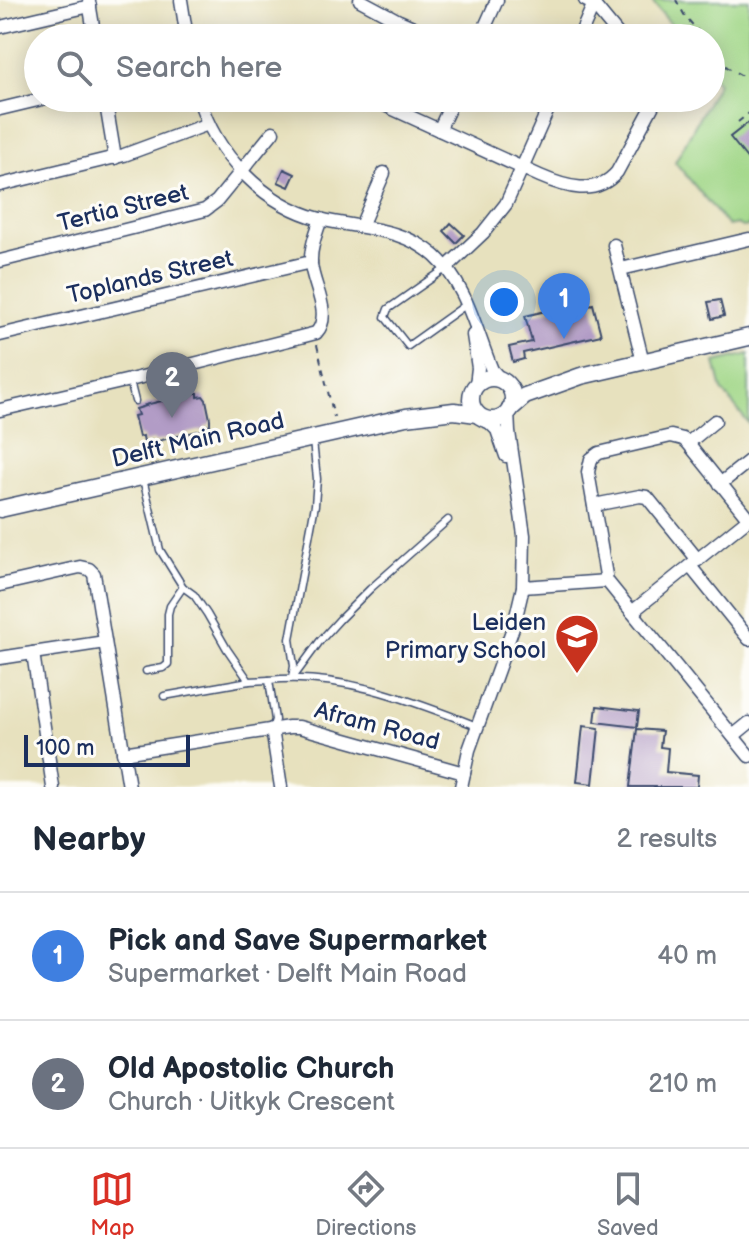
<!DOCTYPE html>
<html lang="en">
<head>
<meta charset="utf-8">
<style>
  body { margin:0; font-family:"Balsamiq Sans",sans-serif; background:#f6f6f7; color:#1f2937 }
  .scale { position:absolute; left:24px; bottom:20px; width:166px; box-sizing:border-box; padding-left:8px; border:4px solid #1b2f5e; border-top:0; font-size:22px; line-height:28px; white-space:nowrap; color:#1b2f5e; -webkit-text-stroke:6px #fdfcf7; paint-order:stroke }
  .you { position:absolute; left:504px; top:302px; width:28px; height:28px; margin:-20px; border:6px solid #fff; border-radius:50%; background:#1a73e8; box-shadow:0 0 0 12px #1a73e833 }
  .badge { display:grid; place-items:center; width:52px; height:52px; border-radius:50%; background:#d93025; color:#fff; font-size:26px; font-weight:700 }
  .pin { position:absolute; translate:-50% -66px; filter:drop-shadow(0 2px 4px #0008) }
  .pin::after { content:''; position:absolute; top:42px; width:28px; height:24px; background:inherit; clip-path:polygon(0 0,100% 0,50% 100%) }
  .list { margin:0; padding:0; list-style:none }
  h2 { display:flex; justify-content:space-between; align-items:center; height:104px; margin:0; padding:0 32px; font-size:34px }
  h2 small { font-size:26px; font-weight:400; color:#747a83 }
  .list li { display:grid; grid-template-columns:52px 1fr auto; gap:24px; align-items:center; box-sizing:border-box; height:128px; padding:0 32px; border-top:2px solid #e0e1e3 }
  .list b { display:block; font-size:30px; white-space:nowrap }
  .list p { margin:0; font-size:26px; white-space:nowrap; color:#747a83 }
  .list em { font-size:26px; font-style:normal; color:#747a83 }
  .icon { flex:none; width:44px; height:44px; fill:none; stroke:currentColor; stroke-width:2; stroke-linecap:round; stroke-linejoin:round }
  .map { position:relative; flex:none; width:749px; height:787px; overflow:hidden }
  .search { position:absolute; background:#fff; box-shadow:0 4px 20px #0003; left:24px; right:24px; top:24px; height:88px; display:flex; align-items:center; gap:20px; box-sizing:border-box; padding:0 28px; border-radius:44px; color:#747a83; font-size:30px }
  .sheet { height:360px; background:#fff }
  nav { display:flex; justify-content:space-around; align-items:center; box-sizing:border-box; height:112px; border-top:2px solid #e0e1e3; background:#fff; font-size:22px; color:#747a83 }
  nav a { display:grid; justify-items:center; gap:4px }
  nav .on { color:#d93025 }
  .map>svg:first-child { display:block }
  .green { fill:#a1d788; stroke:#5e8373; stroke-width:2 }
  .building { fill:#b29cc6 }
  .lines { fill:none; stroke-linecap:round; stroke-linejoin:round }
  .service-casing { stroke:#3a4a6c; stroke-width:9 }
  .minor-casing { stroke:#3a4a6c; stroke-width:15 }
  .tertiary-casing { stroke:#3a4a6c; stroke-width:19 }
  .path { stroke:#3a4a6c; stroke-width:2; stroke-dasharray:6 6; stroke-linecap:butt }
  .service { stroke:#fff; stroke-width:6 }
  .minor { stroke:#fff; stroke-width:12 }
  .tertiary { stroke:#fff; stroke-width:16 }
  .labels { text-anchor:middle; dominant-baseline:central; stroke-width:6; stroke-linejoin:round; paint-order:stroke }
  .street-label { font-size:24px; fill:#1b2f5e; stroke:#fdfcf7 }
  .poi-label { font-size:24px; fill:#1b2f5e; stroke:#fdfcf7; text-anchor:end }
</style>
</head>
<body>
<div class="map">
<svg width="749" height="787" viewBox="0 0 749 787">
  <rect width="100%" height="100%" fill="#fdfcf7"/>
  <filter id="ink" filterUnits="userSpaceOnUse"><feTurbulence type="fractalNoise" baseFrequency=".0125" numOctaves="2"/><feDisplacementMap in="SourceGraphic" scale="16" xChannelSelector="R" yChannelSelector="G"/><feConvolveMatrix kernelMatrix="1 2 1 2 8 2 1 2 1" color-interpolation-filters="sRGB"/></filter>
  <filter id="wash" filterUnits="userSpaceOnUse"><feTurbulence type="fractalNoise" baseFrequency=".006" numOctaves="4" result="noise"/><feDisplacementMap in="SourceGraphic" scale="32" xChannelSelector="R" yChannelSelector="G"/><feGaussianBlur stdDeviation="1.8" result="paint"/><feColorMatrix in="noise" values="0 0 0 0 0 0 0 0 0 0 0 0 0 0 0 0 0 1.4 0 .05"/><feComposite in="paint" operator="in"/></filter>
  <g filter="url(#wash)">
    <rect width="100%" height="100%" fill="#e7e1be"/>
    <g class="green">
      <polygon points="651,0 749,0 749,226 742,227 737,224 728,226 675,162 718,83 711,74 711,38 682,38"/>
      <polygon points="749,354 749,424 722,390 715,362"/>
    </g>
    <g id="blocks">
      <g class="building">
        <polygon points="749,122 749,161 730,137"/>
        <polygon points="284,169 295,174 289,187 278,182"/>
        <polygon points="451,223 464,235 456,243 444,231"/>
        <polygon points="720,300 724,316 712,319 708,302"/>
        <polygon points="593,304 601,335 523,353 524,359 513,362 509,347 532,342 525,316 571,305 572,309"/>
        <polygon points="195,393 198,393 198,397 203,396 206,400 210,419 210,425 205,426 206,429 154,442 154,440 144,442 143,436 139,437 134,416 138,415 136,409 146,406 145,405"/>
        <polygon points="597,706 639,711 637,727 595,722"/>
        <polygon points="583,726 599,728 593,784 577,782"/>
        <polygon points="637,729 662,731 660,747 668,748 666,772 698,775 697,787 630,787"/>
      </g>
    </g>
  </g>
  <g filter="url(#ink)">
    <use href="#blocks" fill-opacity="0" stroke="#3a4a6c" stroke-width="2"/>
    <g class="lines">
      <g class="service-casing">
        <g id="service">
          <polyline points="445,269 388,309 385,317 408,346 467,304"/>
          <polyline points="130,381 135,401"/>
          <polyline points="143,479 160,550 183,587 194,595 207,614 227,649 249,681"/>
          <polyline points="146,671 163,668 168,664 168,614 170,606 183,587"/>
          <polyline points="295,675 320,641 340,619 370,589 448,520"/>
          <polyline points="292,678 294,666 290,639 315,505 317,479 313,441"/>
          <path d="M269,680c72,-8 143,21 208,46"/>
          <polyline points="164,696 249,681 269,680 275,720 272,729"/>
        </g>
      </g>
      <g class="minor-casing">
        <g id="minor">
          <polyline points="181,0 187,38"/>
          <polyline points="360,0 399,21 438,38"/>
          <polyline points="585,0 593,4 621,38"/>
          <polyline points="89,2 95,38"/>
          <polyline points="0,27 90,6"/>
          <polyline points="480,38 497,0"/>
          <polyline points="579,38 595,1"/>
          <polyline points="105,98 115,158"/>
          <path d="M199,98c16,56 64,106 121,121 40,10 82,8 115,37 32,29 41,76 57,114l9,10"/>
          <path d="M369,98l171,78c25,11 56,21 77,-4l40,-74"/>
          <polyline points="0,109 46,98"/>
          <polyline points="439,130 454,98"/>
          <polyline points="0,185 124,155 208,124"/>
          <polyline points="361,226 384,173"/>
          <polyline points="614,245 643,362"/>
          <polyline points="0,261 205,210 217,201 273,132"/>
          <polyline points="446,268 483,233 506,204 553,98"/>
          <polyline points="621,269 749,239"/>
          <polyline points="0,335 311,262"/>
          <polyline points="473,335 478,368 476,385"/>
          <path d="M0,410l130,-30 186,-47c17,-18 -3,-47 -5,-69 -1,-15 5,-31 10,-45"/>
          <polyline points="486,419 497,430 506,456"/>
          <polyline points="688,443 715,421"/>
          <polyline points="720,484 749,461"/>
          <polyline points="594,505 640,496 647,497 698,560"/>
          <polyline points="690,566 749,639"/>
          <polyline points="607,581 588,472 591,459 599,453 671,436 683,439 688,443 749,519"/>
          <polyline points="0,585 80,567 89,569 94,574 129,787"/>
          <polyline points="523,587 607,581 749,756"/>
          <polyline points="632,612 748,519"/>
          <polyline points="33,653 53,787"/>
          <polyline points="0,658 105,642"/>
          <polyline points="272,729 281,787"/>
          <polyline points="733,736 749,723"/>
          <polyline points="123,753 289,727 299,727 464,773"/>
          <polyline points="461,787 469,750 514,625 523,587 524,535 509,432 508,412"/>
        </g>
      </g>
      <g class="tertiary-casing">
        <g id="tertiary">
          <circle cx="492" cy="399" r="21"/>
          <polyline points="510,409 525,396 581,376 749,337"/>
          <polyline points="0,509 406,417 454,411 477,414"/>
        </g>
      </g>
      <g class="path">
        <polyline points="676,0 685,16 704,38"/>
        <polyline points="711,47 727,67 749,80"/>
        <polyline points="738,122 749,113"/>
        <polyline points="317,345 334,417"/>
      </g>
      <use href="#service" class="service"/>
      <use href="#minor" class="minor"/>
      <use href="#tertiary" class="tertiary"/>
    </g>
  </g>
  <defs>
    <g id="school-pin" transform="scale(2.3)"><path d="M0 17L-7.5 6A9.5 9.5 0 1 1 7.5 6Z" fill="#c8321e" stroke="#fdfcf7"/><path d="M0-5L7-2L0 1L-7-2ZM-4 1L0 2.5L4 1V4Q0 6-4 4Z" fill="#fff"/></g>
  </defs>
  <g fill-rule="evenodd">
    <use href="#school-pin" x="577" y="636"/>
  </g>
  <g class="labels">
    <g class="street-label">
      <text transform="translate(123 208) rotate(-14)">Tertia Street</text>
      <text transform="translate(150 277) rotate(-13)">Toplands Street</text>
      <text transform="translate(198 440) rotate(-13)">Delft Main Road</text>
      <text transform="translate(377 726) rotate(15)">Afram Road</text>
    </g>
    <g class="poi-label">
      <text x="546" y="622">Leiden<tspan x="546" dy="28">Primary School</tspan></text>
    </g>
  </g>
</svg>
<div class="scale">100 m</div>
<div class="you"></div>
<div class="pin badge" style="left:564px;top:339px;background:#3f7fe0">1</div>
<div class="pin badge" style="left:172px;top:418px;background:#6b7280">2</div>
<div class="search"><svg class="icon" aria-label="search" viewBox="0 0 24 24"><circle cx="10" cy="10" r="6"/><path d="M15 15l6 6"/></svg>Search here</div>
</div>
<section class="sheet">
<h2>Nearby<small>2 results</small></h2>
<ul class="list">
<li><span class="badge" style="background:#3f7fe0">1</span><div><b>Pick and Save Supermarket</b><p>Supermarket · Delft Main Road</p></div><em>40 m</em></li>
<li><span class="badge" style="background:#6b7280">2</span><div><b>Old Apostolic Church</b><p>Church · Uitkyk Crescent</p></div><em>210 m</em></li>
</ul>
</section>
<nav>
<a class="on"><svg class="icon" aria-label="map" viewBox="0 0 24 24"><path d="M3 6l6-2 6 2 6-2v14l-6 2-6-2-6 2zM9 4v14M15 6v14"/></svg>Map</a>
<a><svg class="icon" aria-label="directions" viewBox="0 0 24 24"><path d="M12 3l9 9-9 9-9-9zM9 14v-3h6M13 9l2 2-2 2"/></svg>Directions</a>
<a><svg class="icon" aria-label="saved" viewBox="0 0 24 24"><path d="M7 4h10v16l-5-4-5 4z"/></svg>Saved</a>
</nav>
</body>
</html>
